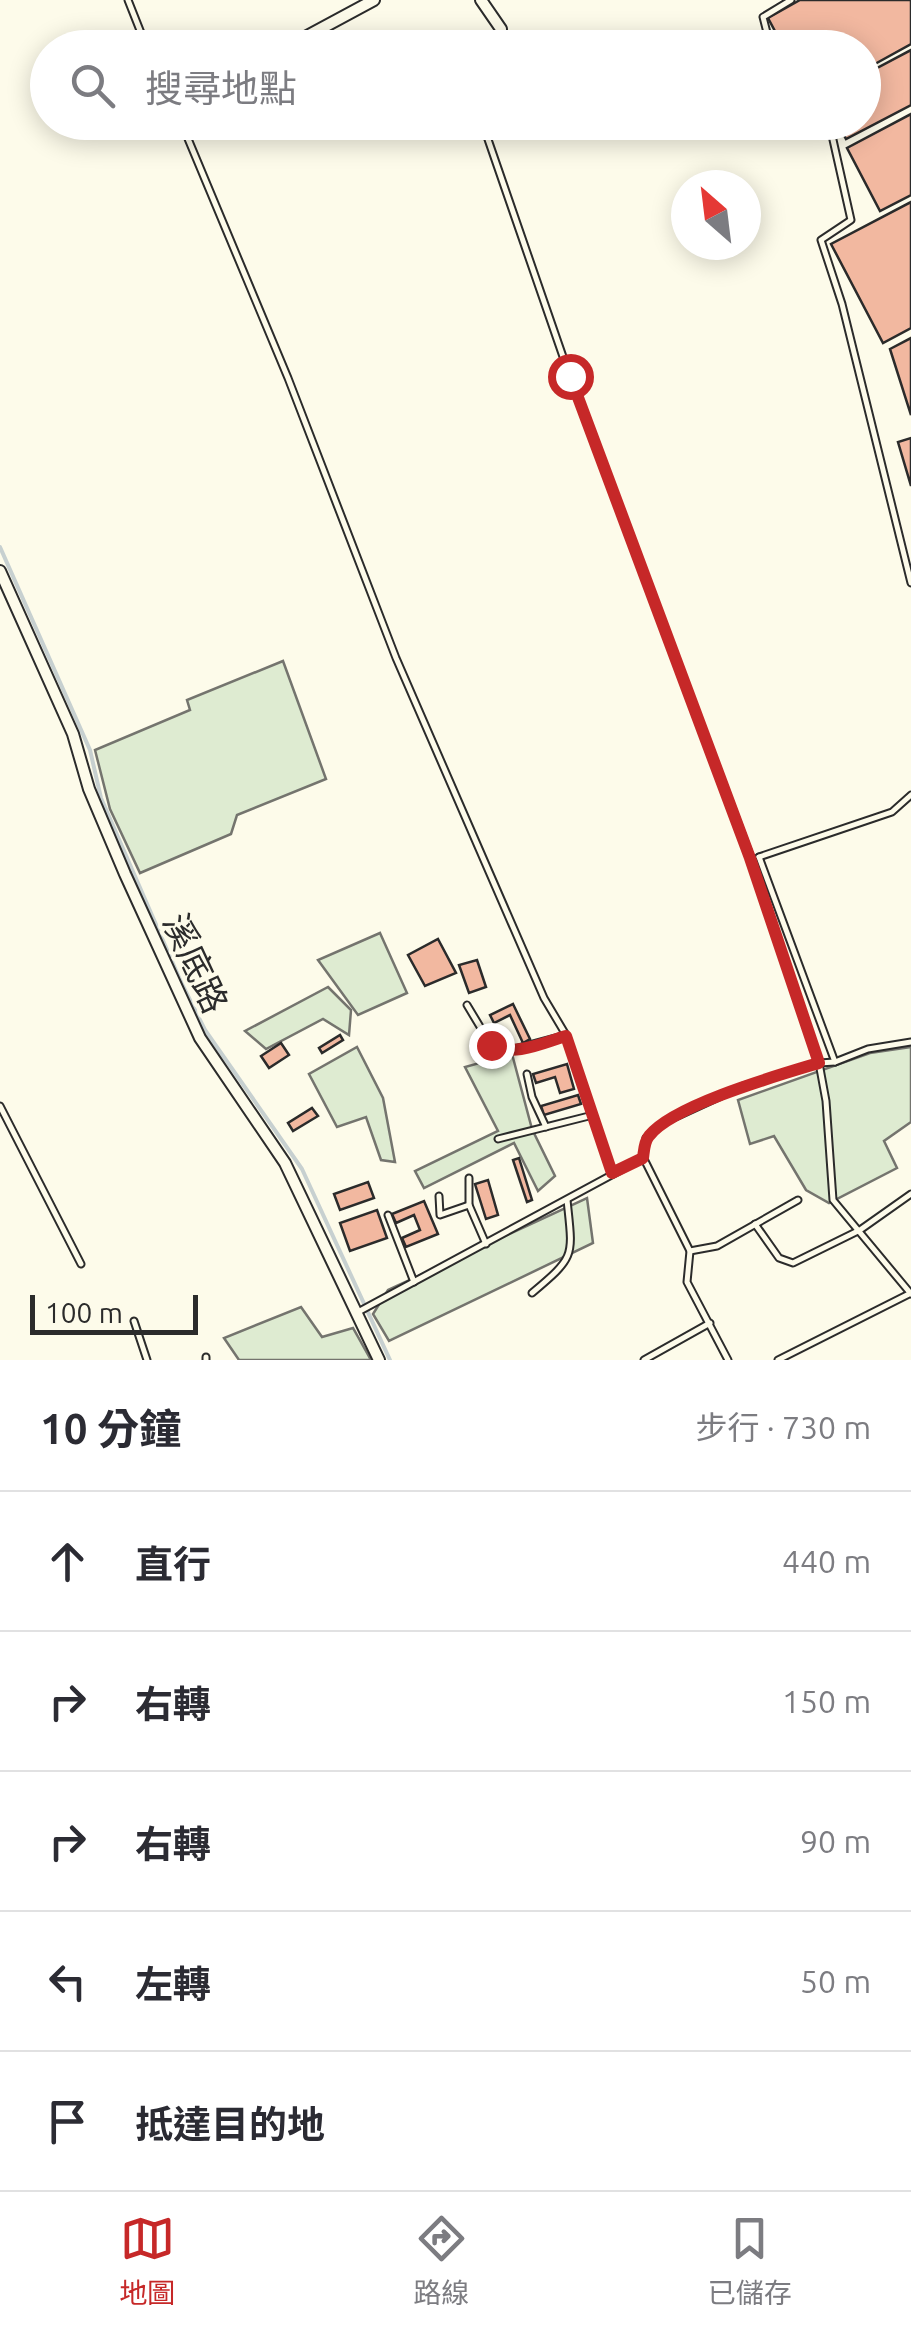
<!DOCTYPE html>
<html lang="zh-TW">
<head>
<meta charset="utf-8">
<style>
  body { margin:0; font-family:Ubuntu,"Noto Sans TC",sans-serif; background:#f2f2f3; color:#2b2b33 }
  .compass { position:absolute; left:671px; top:170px; width:90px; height:90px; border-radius:50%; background:#fff; box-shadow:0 5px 25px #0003; rotate:332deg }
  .scale { position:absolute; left:30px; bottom:25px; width:168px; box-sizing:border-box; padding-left:10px; border:5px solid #2b2b2b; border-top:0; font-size:28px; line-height:35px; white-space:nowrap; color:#2b2b2b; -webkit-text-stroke:8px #fdfbea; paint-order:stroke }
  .stop { position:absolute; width:30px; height:30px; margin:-22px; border:8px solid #c62828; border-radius:50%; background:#fff }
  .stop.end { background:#c62828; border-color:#fff; box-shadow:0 2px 10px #0008 }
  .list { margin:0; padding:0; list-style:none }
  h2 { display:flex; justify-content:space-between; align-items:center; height:130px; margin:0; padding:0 40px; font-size:42px }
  h2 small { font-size:32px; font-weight:400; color:#7c7c81 }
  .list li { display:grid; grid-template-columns:65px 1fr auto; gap:30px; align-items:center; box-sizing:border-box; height:140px; padding:0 40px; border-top:2px solid #e1e1e2 }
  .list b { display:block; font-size:38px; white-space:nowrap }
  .list em { font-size:32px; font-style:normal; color:#7c7c81 }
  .icon { flex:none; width:55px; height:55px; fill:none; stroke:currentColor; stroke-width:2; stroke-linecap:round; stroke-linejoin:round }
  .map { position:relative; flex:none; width:911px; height:1360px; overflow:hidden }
  .search { position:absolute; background:#fff; box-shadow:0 5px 25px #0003; left:30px; right:30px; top:30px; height:110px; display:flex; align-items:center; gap:25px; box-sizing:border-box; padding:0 35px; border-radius:55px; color:#7c7c81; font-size:38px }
  .sheet { height:830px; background:#fff }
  nav { display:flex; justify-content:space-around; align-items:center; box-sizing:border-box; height:140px; border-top:2px solid #e1e1e2; background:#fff; font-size:28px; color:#7c7c81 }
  nav a { display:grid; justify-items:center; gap:5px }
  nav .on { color:#c62828 }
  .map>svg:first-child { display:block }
  .green { fill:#deebd1; stroke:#74746e; stroke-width:2.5 }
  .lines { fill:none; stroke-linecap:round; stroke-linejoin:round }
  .stream { stroke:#c7d0d0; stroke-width:4 }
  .building { fill:#f2b8a0; stroke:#2b2b2b; stroke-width:2.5 }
  .service-casing { stroke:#2b2b2b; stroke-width:9 }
  .minor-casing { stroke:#2b2b2b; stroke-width:14 }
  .service { stroke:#fdfbea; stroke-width:5 }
  .minor { stroke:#fdfbea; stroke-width:10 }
  .route { stroke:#c62828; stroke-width:12 }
  .labels { text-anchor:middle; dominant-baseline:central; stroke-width:8; stroke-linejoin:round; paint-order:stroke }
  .street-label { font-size:35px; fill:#2b2b2b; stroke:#fdfbea }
</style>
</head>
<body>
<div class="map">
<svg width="911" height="1360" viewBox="0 0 911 1360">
  <rect width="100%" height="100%" fill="#fdfbea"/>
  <g class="green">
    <polygon points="283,661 326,779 237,815 231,834 140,873 110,809 95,750 190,710 187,700"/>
    <polygon points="380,933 407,993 358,1015 318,960"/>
    <polygon points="328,987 351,1010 349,1035 323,1019 266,1049 245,1031"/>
    <polygon points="357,1047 383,1098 395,1162 381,1160 366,1117 337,1127 309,1074"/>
    <polygon points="911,1047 911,1122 884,1141 897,1168 829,1203 806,1190 774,1136 750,1144 738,1100 870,1053"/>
    <polygon points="512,1054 532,1129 555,1176 538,1191 514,1143 424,1188 415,1171 498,1131 465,1067"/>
    <polygon points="587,1198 593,1243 389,1341 373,1314 388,1290"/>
    <polygon points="301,1307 322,1337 353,1328 371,1360 239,1360 224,1338"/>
  </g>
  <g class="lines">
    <polyline class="stream" points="0,547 90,750 101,798 181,982 205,1030 302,1169 390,1360"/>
  </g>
  <g class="building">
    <polygon points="800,0 911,0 911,44 864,70 864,48 784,48 768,18"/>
    <polygon points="911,50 911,105 846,139 837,122 864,122 864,75"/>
    <polygon points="911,114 911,195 880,211 847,148"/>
    <polygon points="911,202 911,328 883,343 831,244"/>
    <polygon points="911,338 911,415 890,349"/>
    <polygon points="911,438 911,486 898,442"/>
    <polygon points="438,939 456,973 425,986 408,955"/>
    <polygon points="477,960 486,987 469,993 459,965"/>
    <polygon points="513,1004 530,1039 523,1043 510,1015 494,1023 490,1015"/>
    <polygon points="340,1035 343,1040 322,1053 319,1048"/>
    <polygon points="281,1043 289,1055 269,1068 261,1056"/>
    <polygon points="567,1064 574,1089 560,1093 555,1077 536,1083 533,1074"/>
    <polygon points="578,1095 581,1104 544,1115 541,1106"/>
    <polygon points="312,1108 318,1116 293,1131 288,1123"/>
    <polygon points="519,1158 532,1200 527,1202 513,1160"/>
    <polygon points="488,1180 498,1215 486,1219 475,1184"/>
    <polygon points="368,1182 374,1198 340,1210 334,1194"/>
    <polygon points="424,1201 438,1234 406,1247 402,1238 420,1230 414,1215 396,1223 392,1214"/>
    <polygon points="377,1210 387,1238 350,1251 340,1223"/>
  </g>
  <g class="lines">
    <g class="service-casing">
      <g id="service">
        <polyline points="128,0 147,48"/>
        <polyline points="488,48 501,30"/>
        <polyline points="771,48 763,17 791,0"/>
        <polyline points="181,122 288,378 396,658 544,998 566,1035 612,1173"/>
        <polyline points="482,122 570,377 751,858 819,1063 826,1101 833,1200 911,1294"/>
        <polyline points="829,122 851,220 821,240 842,304 911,583"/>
        <polyline points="759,857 835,1062"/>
        <polyline points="759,857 892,812 911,795"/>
        <polyline points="467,1005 491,1045 503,1052 566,1035"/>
        <polyline points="527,1074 532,1097 546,1127"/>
        <polyline points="0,1106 81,1264"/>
        <polyline points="498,1139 593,1115"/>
        <polyline points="644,1159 690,1251 687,1282 728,1360"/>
        <polyline points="469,1178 469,1205 486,1244"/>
        <polyline points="439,1196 440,1215 469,1205"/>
        <polyline points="388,1215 414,1282"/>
        <polyline points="755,1224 779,1258 793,1263 860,1230 911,1194"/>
        <polyline points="690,1251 717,1246 798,1200"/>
        <path d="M532,1293c44,-37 41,-36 35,-93"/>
        <polyline points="358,1312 643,1158 646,1138 665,1122 743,1086 819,1063 835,1062 868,1049 911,1042"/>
        <polyline points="134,1321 147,1360"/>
        <polyline points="206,1357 206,1360"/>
        <polyline points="644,1360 710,1323"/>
        <polyline points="778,1360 909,1294"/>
      </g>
    </g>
    <g class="minor-casing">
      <g id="minor">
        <polyline points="481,0 501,29"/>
        <polyline points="285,48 374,0"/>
        <polyline points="0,571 73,734 89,789 125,874 200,1038 285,1163 379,1360"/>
      </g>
    </g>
    <use href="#service" class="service"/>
    <use href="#minor" class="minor"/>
  </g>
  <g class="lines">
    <path class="route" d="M491,1045c24,12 51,-2 75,-9l46,137 31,-15c1,-7 1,-16 6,-22 24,-31 130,-61 170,-73l-69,-205 -180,-482"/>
  </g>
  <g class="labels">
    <g class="street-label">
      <text transform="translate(196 963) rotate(65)">溪底路</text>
    </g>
  </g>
</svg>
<svg class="compass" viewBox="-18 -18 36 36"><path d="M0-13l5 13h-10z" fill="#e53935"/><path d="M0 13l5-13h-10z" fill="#7c7c81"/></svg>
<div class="scale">100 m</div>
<div class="stop" style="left:570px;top:376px"></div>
<div class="stop end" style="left:491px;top:1045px"></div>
<div class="search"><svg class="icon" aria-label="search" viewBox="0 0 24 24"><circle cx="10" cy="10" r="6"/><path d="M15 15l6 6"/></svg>搜尋地點</div>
</div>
<section class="sheet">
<h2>10 分鐘<small>步行 · 730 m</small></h2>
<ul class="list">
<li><svg class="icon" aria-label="ahead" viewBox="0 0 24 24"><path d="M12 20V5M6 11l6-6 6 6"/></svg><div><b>直行</b></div><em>440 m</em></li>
<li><svg class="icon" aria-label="right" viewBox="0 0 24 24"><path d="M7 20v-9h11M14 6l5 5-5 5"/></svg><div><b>右轉</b></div><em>150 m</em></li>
<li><svg class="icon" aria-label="right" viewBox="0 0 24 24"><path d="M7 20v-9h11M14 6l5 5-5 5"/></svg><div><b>右轉</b></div><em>90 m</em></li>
<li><svg class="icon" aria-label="left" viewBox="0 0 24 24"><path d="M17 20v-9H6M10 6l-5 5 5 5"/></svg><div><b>左轉</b></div><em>50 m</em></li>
<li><svg class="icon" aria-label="arrive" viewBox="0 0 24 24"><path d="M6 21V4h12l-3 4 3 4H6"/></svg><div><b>抵達目的地</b></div></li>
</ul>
</section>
<nav>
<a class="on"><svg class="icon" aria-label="map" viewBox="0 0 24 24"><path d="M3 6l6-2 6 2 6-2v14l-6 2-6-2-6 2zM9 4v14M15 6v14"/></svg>地圖</a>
<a><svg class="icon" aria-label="directions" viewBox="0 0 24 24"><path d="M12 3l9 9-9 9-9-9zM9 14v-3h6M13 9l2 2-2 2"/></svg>路線</a>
<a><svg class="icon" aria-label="saved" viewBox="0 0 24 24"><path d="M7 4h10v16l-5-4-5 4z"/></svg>已儲存</a>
</nav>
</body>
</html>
